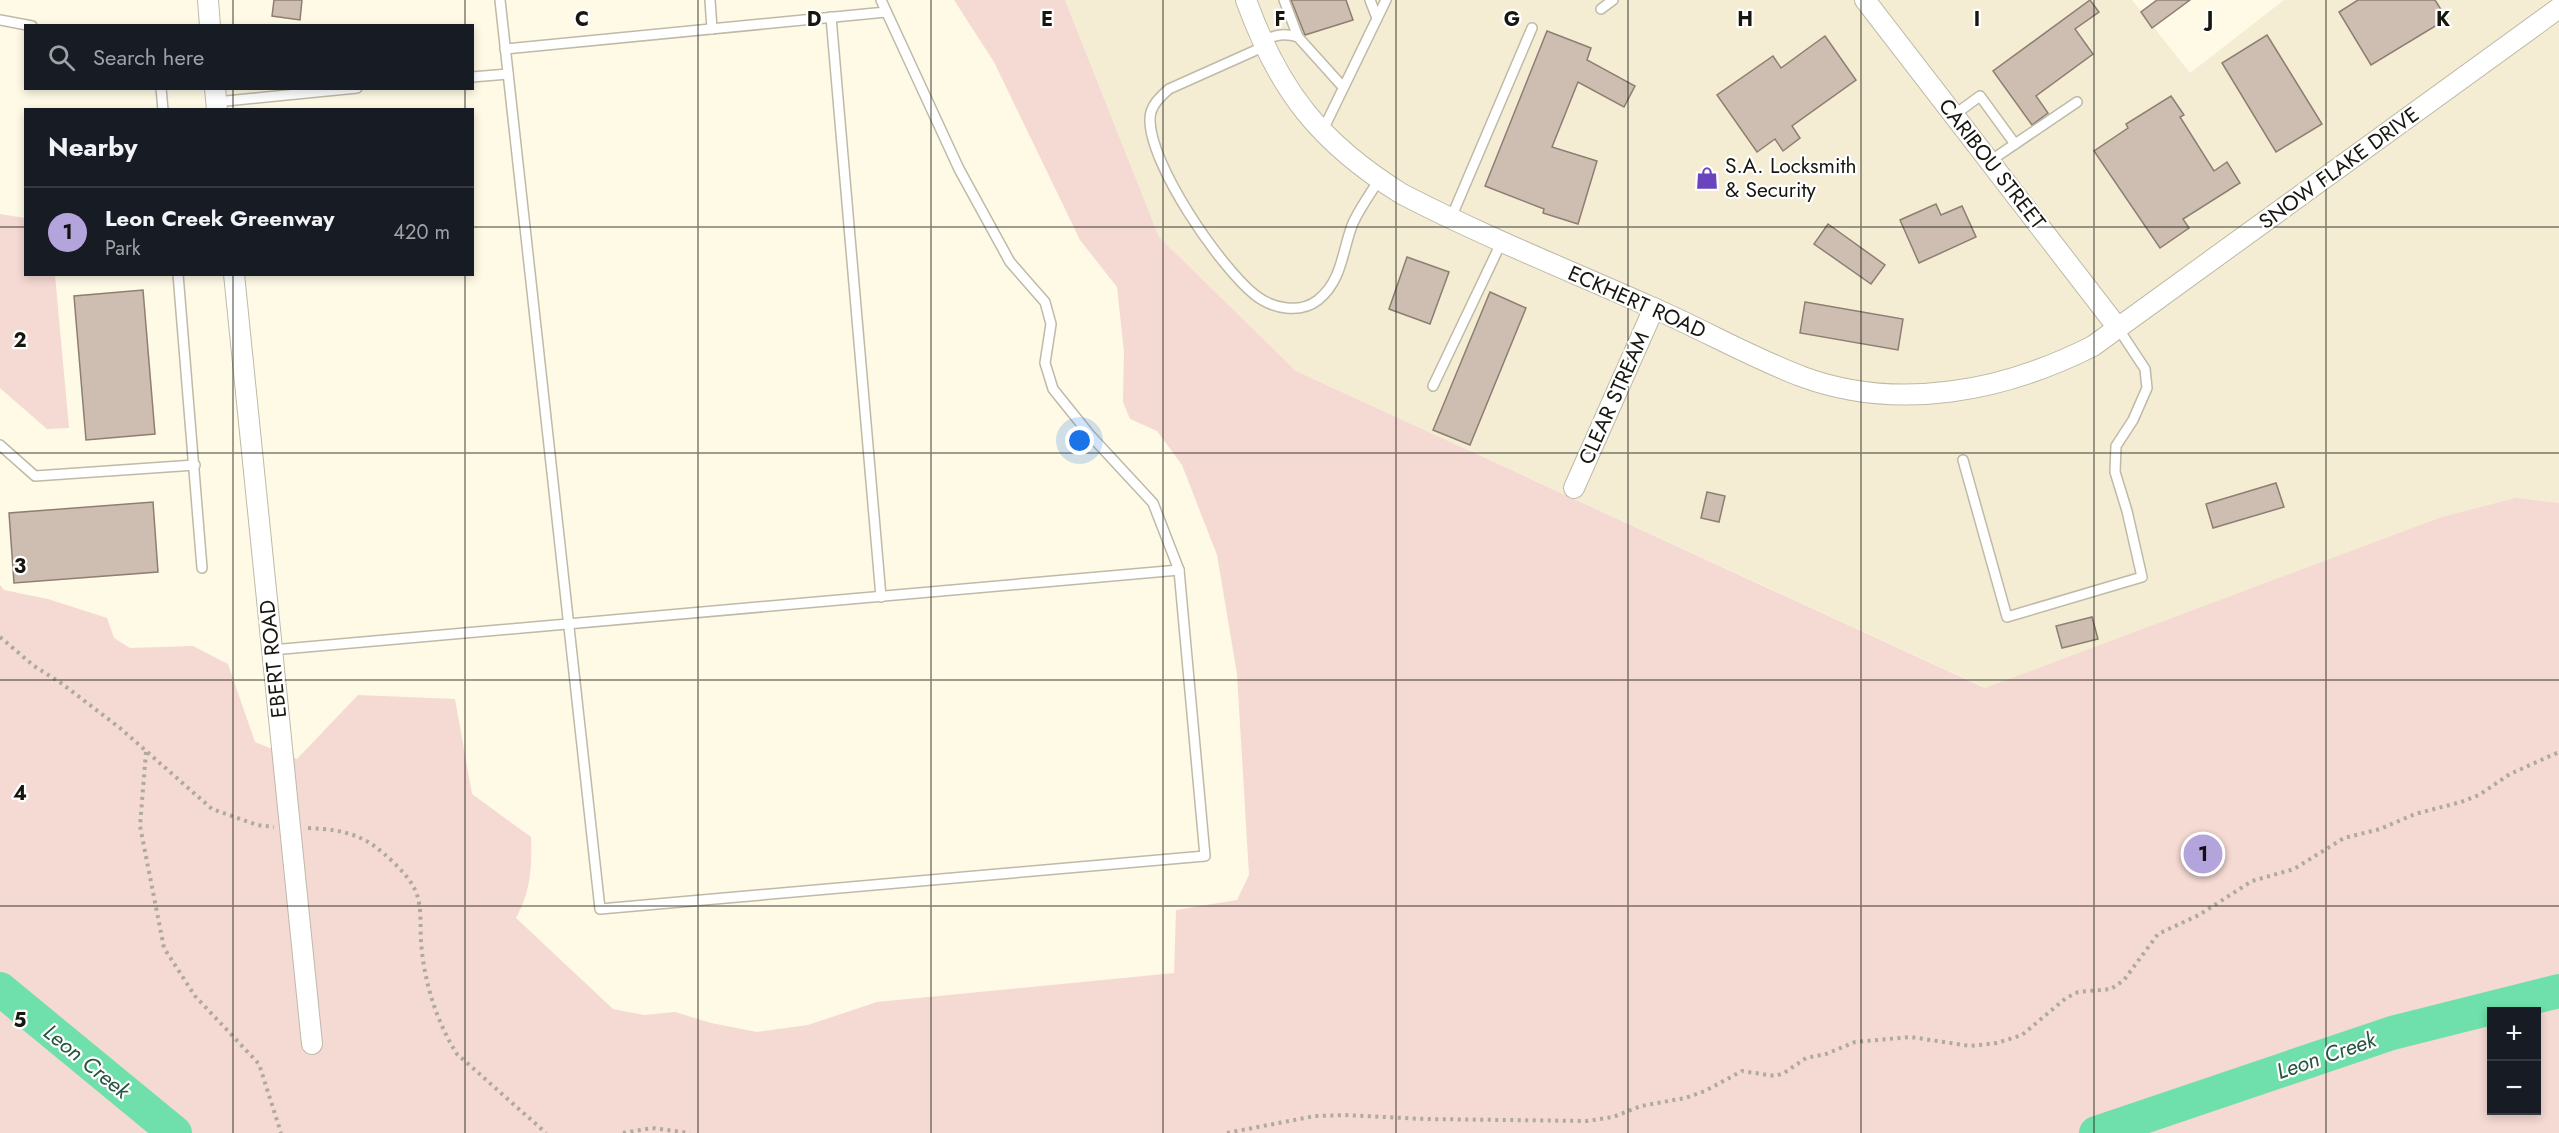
<!DOCTYPE html>
<html lang="en">
<head>
<meta charset="utf-8">
<style>
  body { margin:0; font-family:Jost,sans-serif; background:#20242c; color:#f1f3f6 }
  .controls { position:absolute; right:18px; bottom:18px; display:grid; overflow:hidden; border-radius:0px; box-shadow:0 3px 9px #0003 }
  .controls button { width:54px; height:54px; display:grid; place-items:center; padding:0; border:0; border-bottom:2px solid #363941; background:#171b24; color:#f1f3f6; font:30px sans-serif }
  .you { position:absolute; left:1080px; top:441px; width:21px; height:21px; margin:-15px; border:4px solid #fff; border-radius:50%; background:#1a73e8; box-shadow:0 0 0 9px #1a73e833 }
  .badge { display:grid; place-items:center; width:39px; height:39px; border-radius:50%; background:#b4a4dc; color:#111; font-size:20px; font-weight:700 }
  .pin { position:absolute; translate:-50% -50%; border:3px solid #fff; box-shadow:0 2px 6px #0006 }
  .list { margin:0; padding:0; list-style:none }
  h2 { display:flex; justify-content:space-between; align-items:center; height:78px; margin:0; padding:0 24px; font-size:26px }
  h2 small { font-size:20px; font-weight:400; color:#9ea1a6 }
  .list li { display:grid; grid-template-columns:39px 1fr auto; gap:18px; align-items:center; box-sizing:border-box; height:90px; padding:0 24px; border-top:2px solid #363941 }
  .list b { display:block; font-size:22px; white-space:nowrap }
  .list p { margin:0; font-size:20px; white-space:nowrap; color:#9ea1a6 }
  .list em { font-size:20px; font-style:normal; color:#9ea1a6 }
  .icon { flex:none; width:33px; height:33px; fill:none; stroke:currentColor; stroke-width:2; stroke-linecap:round; stroke-linejoin:round }
  .map { position:relative; flex:none; width:2559px; height:1133px; overflow:hidden }
  .search { position:absolute; background:#171b24; box-shadow:0 3px 9px #0003; left:24px; top:24px; width:450px; height:66px; display:flex; align-items:center; gap:15px; box-sizing:border-box; padding:0 21px; border-radius:0px; color:#9ea1a6; font-size:22px }
  .panel { position:absolute; background:#171b24; box-shadow:0 3px 9px #0003; left:24px; top:108px; width:450px; height:168px; border-radius:0px }
  .map>svg:first-child { display:block }
  .built { fill:#f4edd3 }
  .green { fill:#f5d9d3; fill-rule:evenodd }
  .lines { fill:none; stroke-linecap:round; stroke-linejoin:round }
  .river { stroke:#6fe0ab; stroke-width:34 }
  .building { fill:#cebeb1; stroke:#8d7e71; stroke-width:1.5 }
  .lane-casing { stroke:#bebaa7; stroke-width:12 }
  .street-casing { stroke:#bebaa7; stroke-width:22 }
  .path { stroke:#aeab9c; stroke-width:4; stroke-dasharray:3 4.5; stroke-linecap:butt }
  .lane { stroke:#fff; stroke-width:9 }
  .street { stroke:#fff; stroke-width:20 }
  .grid { fill:none; stroke:#17160f; stroke-width:1.5; stroke-opacity:0.55 }
  .labels { text-anchor:middle; dominant-baseline:central; stroke-width:4.5; stroke-linejoin:round; paint-order:stroke }
  .street-label { font-size:21px; fill:#17160f; stroke:#fff }
  .poi-label { font-size:21px; fill:#17160f; stroke:#fff; text-anchor:start }
  .water-label { font-size:22px; font-style:italic; fill:#275540; stroke:#fff }
  .grid-label { font-size:20px; text-anchor:middle; font-weight:bold; fill:#17160f; stroke:#fff; stroke-width:4.5; stroke-linejoin:round; paint-order:stroke }
</style>
</head>
<body>
<div class="map">
<svg width="2559" height="1133" viewBox="0 0 2559 1133">
  <rect width="100%" height="100%" fill="#fefae6"/>
  <polygon class="built" points="1065,0 2132,0 2190,73 2284,0 2559,0 2559,647 1986,688 1296,371 1159,237"/>
  <g class="green">
    <path d="M954,0h111l94,237 137,134 689,317 457,-171 74,-19 43,5v630h-2559v-548l4,5 44,9 59,19 7,20 16,10 63,-2 35,18 27,78 42,17 61,-64 97,4 17,95 59,43c1,30 0,54 -15,81l97,91 31,6 31,-3 36,11 46,9 51,-7 69,-23 297,-29 2,-63 61,-10 12,-25 -12,-201 -20,-119 -35,-90 -25,-34 -27,-12 -7,-17 1,-50 -7,-65 -37,-47 -86,-178zM2492,1012h44v98h-44z"/>
    <polygon points="0,214 25,218 26,274 55,275 69,428 47,429 0,388"/>
  </g>
  <g class="lines">
    <g class="river">
      <polyline points="0,989 175,1133"/>
      <polyline points="2096,1133 2392,1033 2559,991"/>
    </g>
  </g>
  <g class="building">
    <polygon points="274,0 302,0 300,20 272,16"/>
    <polygon points="1291,0 1346,0 1353,20 1305,35"/>
    <polygon points="2090,0 2099,12 2075,29 2093,54 2036,96 2048,113 2032,125 1993,71"/>
    <polygon points="2157,0 2190,0 2152,28 2141,12"/>
    <polygon points="2358,0 2435,0 2447,19 2371,65 2339,12"/>
    <polygon points="1547,31 1591,48 1587,60 1635,86 1624,107 1578,82 1552,147 1597,161 1578,224 1543,213 1544,209 1485,186"/>
    <polygon points="2267,35 2322,124 2276,152 2222,63"/>
    <polygon points="1825,36 1856,80 1792,126 1800,138 1783,151 1775,139 1757,152 1717,95 1773,56 1781,68"/>
    <polygon points="2171,96 2184,115 2180,117 2214,171 2227,162 2240,183 2183,219 2189,228 2160,248 2094,151 2128,128 2126,124"/>
    <polygon points="1936,204 1941,215 1962,206 1976,237 1919,263 1900,220"/>
    <polygon points="1828,224 1885,265 1871,284 1814,244"/>
    <polygon points="1407,257 1449,272 1430,324 1389,309"/>
    <polygon points="143,290 155,434 86,440 74,296"/>
    <polygon points="1490,292 1526,308 1470,445 1433,430"/>
    <polygon points="1805,302 1903,319 1898,350 1800,333"/>
    <polygon points="2276,483 2284,507 2213,528 2206,504"/>
    <polygon points="1707,492 1725,496 1719,522 1701,518"/>
    <polygon points="153,502 158,572 14,583 9,513"/>
    <polygon points="2092,617 2098,639 2062,648 2056,626"/>
  </g>
  <g class="lines">
    <g class="lane-casing">
      <g id="lane">
        <polyline points="500,0 600,909 1205,856 1179,570 1153,503 1090,435 1053,389 1045,363 1051,324 1045,302 1010,262 959,169 881,0"/>
        <polyline points="710,0 712,29"/>
        <polyline points="1284,0 1298,37"/>
        <polyline points="1370,0 1377,18"/>
        <polyline points="1601,9 1613,0"/>
        <polyline points="831,17 881,597"/>
        <polyline points="0,20 32,26"/>
        <path d="M1261,41c13,-5 22,-9 37,-4l45,50"/>
        <path d="M1263,47l-94,42c-9,8 -19,17 -19,30 -1,45 70,148 105,176 18,14 45,19 63,5 25,-20 24,-50 35,-77 7,-15 17,-29 26,-43"/>
        <polyline points="505,49 886,12"/>
        <polyline points="472,77 508,74"/>
        <polyline points="161,88 163,110"/>
        <polyline points="216,102 357,88"/>
        <polyline points="1954,115 1980,96 2015,144"/>
        <polyline points="1322,132 1386,0"/>
        <polyline points="1990,161 2077,102"/>
        <polyline points="1451,218 1532,28"/>
        <polyline points="178,274 202,568"/>
        <polyline points="1433,386 1502,241"/>
        <polyline points="0,445 35,476 195,465"/>
        <polyline points="1963,460 2007,617 2142,577 2127,511 2115,472 2116,446 2133,420 2147,388 2145,369 2118,328"/>
        <polyline points="272,650 1179,570"/>
      </g>
    </g>
    <g class="street-casing">
      <g id="street">
        <polyline points="208,0 210,26"/>
        <path d="M1246,0c33,91 74,143 156,194 81,42 166,76 249,113 51,22 99,50 152,70 96,35 201,14 290,-31l466,-338"/>
        <polyline points="1865,0 2118,328"/>
        <polyline points="215,88 217,110"/>
        <polyline points="234,274 312,1044"/>
        <polyline points="1574,488 1654,308"/>
      </g>
    </g>
    <g class="path">
      <polyline points="0,637 34,666 61,683 120,728 212,809 257,825 274,827"/>
      <polyline points="146,752 140,826 164,948 195,996 259,1064 281,1133"/>
      <path d="M308,828c39,2 58,7 86,35 9,9 17,17 22,29 6,15 4,33 5,50 3,39 15,79 36,112l89,79"/>
      <polyline points="623,1133 652,1128 690,1133"/>
      <polyline points="1227,1133 1315,1116 1345,1115 1423,1119 1587,1121 1613,1117 1641,1106 1685,1098 1705,1091 1742,1071 1775,1076 1784,1073 1806,1058 1826,1054 1855,1042 1911,1037 1970,1046 1997,1043 2022,1035 2066,998 2078,992 2111,989 2124,980 2158,934 2199,915 2252,881 2294,869 2344,838 2380,829 2415,814 2461,802 2479,795 2510,774 2559,752"/>
    </g>
    <use href="#lane" class="lane"/>
    <use href="#street" class="street"/>
  </g>
  <path class="grid" d="M233,0v26M465,0v26M698,0v1133M931,0v1133M1163,0v1133M1396,0v1133M1628,0v1133M1861,0v1133M2094,0v1133M2326,0v1133M233,88v22M465,88v22M0,227h26M472,227h2087M233,274v859M465,274v859M0,453h2559M0,680h2559M0,906h2559"/>
  <defs>
    <g id="shop-bare" transform="scale(1.8)"><path d="M-5-2.5h2.3a2.7 3.5 0 0 1 5.4 0H5L5.5 6h-11ZM-1.5-2.5h3a1.5 2.3 0 0 0-3 0Z" fill="#6a44bd" stroke="#fff" stroke-width="2.5" paint-order="stroke"/></g>
  </defs>
  <g fill-rule="evenodd">
    <use href="#shop-bare" x="1707" y="178"/>
  </g>
  <g class="labels">
    <g class="street-label">
      <text transform="translate(1992 164) rotate(52)">CARIBOU STREET</text>
      <text transform="translate(2339 168) rotate(-36)">SNOW FLAKE DRIVE</text>
      <text transform="translate(1637 302) rotate(24)">ECKHERT ROAD</text>
      <text transform="translate(1614 398) rotate(-66)">CLEAR STREAM</text>
      <text transform="translate(273 659) rotate(-96)">EBERT ROAD</text>
    </g>
    <g class="poi-label">
      <text x="1725" y="166">S.A. Locksmith<tspan x="1725" dy="24">&amp; Security</tspan></text>
    </g>
    <g class="water-label">
      <text transform="translate(2326 1055) rotate(-19)">Leon Creek</text>
      <text transform="translate(87 1061) rotate(39)">Leon Creek</text>
    </g>
  </g>
  <g class="grid-label">
    <text x="582" y="26">C</text>
    <text x="814" y="26">D</text>
    <text x="1047" y="26">E</text>
    <text x="1280" y="26">F</text>
    <text x="1512" y="26">G</text>
    <text x="1745" y="26">H</text>
    <text x="1977" y="26">I</text>
    <text x="2210" y="26">J</text>
    <text x="2443" y="26">K</text>
    <text x="20" y="347">2</text>
    <text x="20" y="573">3</text>
    <text x="20" y="800">4</text>
    <text x="20" y="1027">5</text>
  </g>
</svg>
<div class="controls">
<button>+</button>
<button>−</button>
</div>
<div class="you"></div>
<div class="pin badge" style="left:2203px;top:854px">1</div>
<div class="search"><svg class="icon" aria-label="search" viewBox="0 0 24 24"><circle cx="10" cy="10" r="6"/><path d="M15 15l6 6"/></svg>Search here</div>
<section class="panel">
<h2>Nearby<small></small></h2>
<ul class="list">
<li><span class="badge">1</span><div><b>Leon Creek Greenway</b><p>Park</p></div><em>420 m</em></li>
</ul>
</section>
</div>
</body>
</html>
